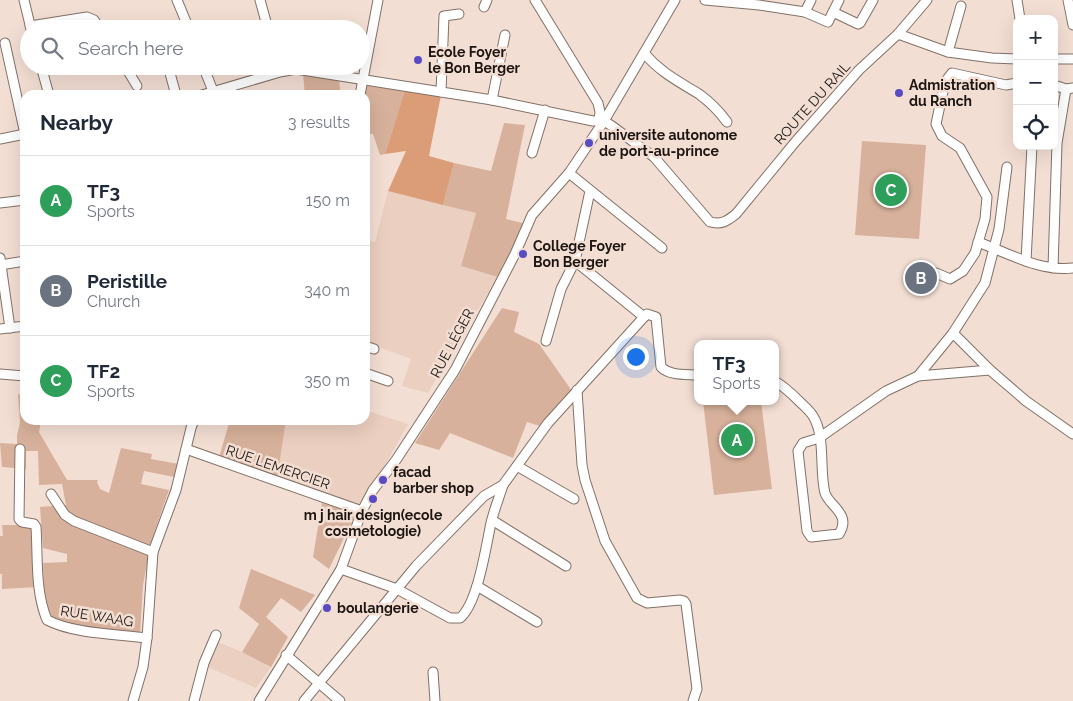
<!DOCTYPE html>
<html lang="en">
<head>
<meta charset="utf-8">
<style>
  body { margin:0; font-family:Raleway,sans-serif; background:#f2f2f3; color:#1f2937 }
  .controls { position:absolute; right:15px; top:15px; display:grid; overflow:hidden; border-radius:10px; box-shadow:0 5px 20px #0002 }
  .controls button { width:45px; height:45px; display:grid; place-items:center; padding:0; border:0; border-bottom:1px solid #e0e1e3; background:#fff; color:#1f2937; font:25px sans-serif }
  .you { position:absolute; left:635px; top:356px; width:18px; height:18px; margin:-12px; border:4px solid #fff; border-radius:50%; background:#1a73e8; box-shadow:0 0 0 8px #1a73e833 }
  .badge { display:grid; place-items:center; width:32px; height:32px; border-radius:50%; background:#0f766e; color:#fff; font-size:16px; font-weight:700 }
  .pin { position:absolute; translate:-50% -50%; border:2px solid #fff; box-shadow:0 1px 5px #0006 }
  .popup { position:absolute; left:694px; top:340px; width:85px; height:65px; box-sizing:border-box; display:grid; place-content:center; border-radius:10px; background:#fff; filter:drop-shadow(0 1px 4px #0005); font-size:16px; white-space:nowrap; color:#747a83 }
  .popup b { font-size:19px; color:#1f2937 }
  .popup::after { content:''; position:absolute; left:50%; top:100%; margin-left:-10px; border:10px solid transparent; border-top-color:#fff }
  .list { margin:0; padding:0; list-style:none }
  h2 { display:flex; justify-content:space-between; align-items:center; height:65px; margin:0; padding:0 20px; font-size:21px }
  h2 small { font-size:16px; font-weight:400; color:#747a83 }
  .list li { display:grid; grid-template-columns:32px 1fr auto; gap:15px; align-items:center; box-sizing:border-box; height:90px; padding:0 20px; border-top:1px solid #e0e1e3 }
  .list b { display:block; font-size:19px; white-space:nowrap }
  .list p { margin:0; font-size:16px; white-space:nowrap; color:#747a83 }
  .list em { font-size:16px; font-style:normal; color:#747a83 }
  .icon { flex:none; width:28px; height:28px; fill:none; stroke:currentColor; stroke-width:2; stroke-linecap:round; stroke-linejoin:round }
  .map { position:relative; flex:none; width:1073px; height:701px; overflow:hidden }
  .search { position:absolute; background:#fff; box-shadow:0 5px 20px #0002; left:20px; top:20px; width:350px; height:55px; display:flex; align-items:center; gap:12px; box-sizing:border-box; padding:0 18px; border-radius:28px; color:#747a83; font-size:19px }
  .panel { position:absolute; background:#fff; box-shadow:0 5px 20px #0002; left:20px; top:90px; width:350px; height:335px; border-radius:15px }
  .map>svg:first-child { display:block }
  .built { fill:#ebcfc0 }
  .green { fill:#d7b19b }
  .forest { fill:#da9d78 }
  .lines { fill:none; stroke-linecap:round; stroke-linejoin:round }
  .minor-casing { stroke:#827167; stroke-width:11 }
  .minor { stroke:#fff; stroke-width:9 }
  .poi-dot { fill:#584bc3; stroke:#f3ded3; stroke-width:2 }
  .labels { text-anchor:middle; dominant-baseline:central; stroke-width:5; stroke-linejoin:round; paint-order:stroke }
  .poi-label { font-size:14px; font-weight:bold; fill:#1b1410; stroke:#f3ded3; text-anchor:start }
  .street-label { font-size:14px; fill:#1b1410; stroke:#f3ded3 }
</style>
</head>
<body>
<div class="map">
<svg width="1073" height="701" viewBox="0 0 1073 701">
  <rect width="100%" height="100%" fill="#f3ded3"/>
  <g class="built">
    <polygon points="388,191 476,213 461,266 498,277 448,358 428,393 402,386 411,359 365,342 365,240 375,242"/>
    <polygon points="365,410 408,424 361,508 277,479 286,420 365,420"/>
    <polygon points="215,641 252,656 271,667 256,688 205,666"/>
  </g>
  <g class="green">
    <polygon points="303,74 339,81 341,95 305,95"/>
    <polygon points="361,85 405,90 385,154 380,155 373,134 365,134 365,95 360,95"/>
    <polygon points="504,123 525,125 506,219 527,224 498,277 461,266 476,213 443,205 454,163 491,171"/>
    <polygon points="862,141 926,145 919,239 855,235"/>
    <polygon points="502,308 519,312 514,332 539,344 572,391 543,427 527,422 513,458 450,433 439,450 415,443"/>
    <polygon points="18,394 25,396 25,420 41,420 39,432 67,480 98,480 97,482 100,489 109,493 121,448 152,454 151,459 179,464 174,477 144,471 141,484 169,490 151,542 143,585 140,635 110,632 50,620 44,593 43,563 67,562 67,554 43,548 40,507 66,505 62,484 39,485 38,451 26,451 26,469 2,467 0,443 17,444 17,435 20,423"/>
    <polygon points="703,401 761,401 772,489 714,495"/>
    <polygon points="230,420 286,420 277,479 221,458 220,454"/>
    <polygon points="322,503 356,513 329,569 313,557"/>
    <polygon points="2,525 35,525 38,587 2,589 2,574 0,574 0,536 3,536"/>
    <polygon points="251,569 315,595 301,612 281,598 266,617 288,637 271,667 242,652 259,624 239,608"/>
  </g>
  <polygon class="forest" points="405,90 441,95 429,156 454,163 443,205 388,191 406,151 385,154"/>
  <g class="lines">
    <g class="minor-casing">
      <g id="minor">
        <polyline points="24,0 31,29"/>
        <polyline points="177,0 189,29"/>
        <polyline points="260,0 268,29"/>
        <polyline points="535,0 598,103 600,112 599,120"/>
        <polyline points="705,0 759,5 805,12 811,0"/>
        <polyline points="1017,0 1020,19"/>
        <polyline points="1068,0 1073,25"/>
        <polyline points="484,7 487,0"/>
        <polyline points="805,12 828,22 839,0"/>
        <polyline points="833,12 858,24 860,23 873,0"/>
        <polyline points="30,26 87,17 94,20 100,29"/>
        <polyline points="898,34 948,52 992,58 1017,59"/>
        <polyline points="5,43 25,134"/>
        <polyline points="948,52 961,6"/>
        <path d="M644,53c17,20 34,28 55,41 11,8 20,17 28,28"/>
        <polyline points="1054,59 1073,59"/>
        <polyline points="41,66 49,95"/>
        <polyline points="125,66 137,86"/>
        <polyline points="168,66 176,95"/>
        <polyline points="203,66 213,91"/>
        <polyline points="1054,85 1066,89 1073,88"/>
        <polyline points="441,92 444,16 459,14"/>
        <path d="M202,95l78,-23 16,-3 196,31 101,21h11l8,5 42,31 56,65c12,3 17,-1 26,-8l60,-73 63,-71 39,-36 29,-34"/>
        <polyline points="360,95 378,0"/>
        <polyline points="492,100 505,35"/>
        <polyline points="0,139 25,134"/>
        <polyline points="532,153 545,110"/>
        <polyline points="569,173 662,248"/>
        <polyline points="0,203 25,200"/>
        <path d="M978,242c30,11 62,30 95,26"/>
        <polyline points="0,258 10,328"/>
        <polyline points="575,261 644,317"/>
        <polyline points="1026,261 1032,146"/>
        <polyline points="0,265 25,261"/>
        <polyline points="1053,268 1057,143 1066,89"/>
        <polyline points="936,273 950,279 963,271 975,253 985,219 987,197 960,148 942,136 936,124 945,82 952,73 1006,85 1017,83"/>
        <polyline points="0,329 25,326"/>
        <polyline points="953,333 990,370 1026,401 1073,434"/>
        <polyline points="546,341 561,289 575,261 590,191"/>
        <polyline points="365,346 374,349"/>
        <polyline points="365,373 388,381"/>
        <polyline points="0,374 25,376"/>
        <polyline points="918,376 953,333 985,283 999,229 1007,167"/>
        <path d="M776,382c9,5 16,12 24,20 4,4 10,9 13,14 13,21 6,54 12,77 4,13 27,21 14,41l-28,3 -4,-6 -9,-80 5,-8 16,-5 67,-47 32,-15 72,-6"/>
        <polyline points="577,390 582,465 585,480 605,541 637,598 647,603 680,600 684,601 686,604 697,689 693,701"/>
        <path d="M20,449l-1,70 3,3 12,2 2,3c2,31 -1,64 11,93 27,14 70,14 100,18"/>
        <polyline points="186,449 362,511"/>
        <polyline points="517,466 574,499"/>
        <polyline points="51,494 65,515 74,521 153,552"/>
        <polyline points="492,520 566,566"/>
        <path d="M341,569l56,20 53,29h10c18,-15 26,-72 31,-95 3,-13 8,-25 12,-38"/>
        <polyline points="477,586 537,622"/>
        <polyline points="286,655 340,701"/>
        <polyline points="433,672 435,701"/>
        <polyline points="133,701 143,667 147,638 153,552 176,490 191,428 194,420"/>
        <polyline points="194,701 204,663 216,635"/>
        <polyline points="259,701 341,569 362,511 373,490 396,460 455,370 515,254 532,215 569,173 604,121 675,0"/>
        <path d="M304,701l112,-135 68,-70 19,-11 45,-62 96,-106 3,-3 9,3 5,50c9,9 25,7 37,8"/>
      </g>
    </g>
    <use href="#minor" class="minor"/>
  </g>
  <g class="poi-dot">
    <circle cx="418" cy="60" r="5"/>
    <circle cx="899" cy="93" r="5"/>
    <circle cx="589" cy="143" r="5"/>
    <circle cx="523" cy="254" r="5"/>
    <circle cx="383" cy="480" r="5"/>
    <circle cx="373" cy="499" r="5"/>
    <circle cx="327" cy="608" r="5"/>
  </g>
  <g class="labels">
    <g class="poi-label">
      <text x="428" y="52">Ecole Foyer<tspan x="428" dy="16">le Bon Berger</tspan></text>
      <text x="909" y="85">Admistration<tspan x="909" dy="16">du Ranch</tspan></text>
      <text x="599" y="135">universite autonome<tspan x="599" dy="16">de port-au-prince</tspan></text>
      <text x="533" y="246">College Foyer<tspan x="533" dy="16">Bon Berger</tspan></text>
      <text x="393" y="472">facad<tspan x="393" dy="16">barber shop</tspan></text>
      <text x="373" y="515" text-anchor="middle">m j hair design(ecole<tspan x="373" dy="16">cosmetologie)</tspan></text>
      <text x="337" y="608">boulangerie</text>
    </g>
    <g class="street-label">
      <text transform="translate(812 103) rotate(-48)">ROUTE DU RAIL</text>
      <text transform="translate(452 343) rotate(-62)">RUE LÉGER</text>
      <text transform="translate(278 467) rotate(19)">RUE LEMERCIER</text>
      <text transform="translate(97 616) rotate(9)">RUE WAAG</text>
    </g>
  </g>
</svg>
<div class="controls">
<button>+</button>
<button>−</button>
<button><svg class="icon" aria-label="locate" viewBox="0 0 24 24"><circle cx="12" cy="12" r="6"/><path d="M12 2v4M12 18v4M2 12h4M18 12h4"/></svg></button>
</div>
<div class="you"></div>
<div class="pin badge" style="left:737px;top:440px;background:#2e9e5b">A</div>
<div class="popup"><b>TF3</b>Sports</div>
<div class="pin badge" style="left:921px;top:278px;background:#6b7280">B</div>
<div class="pin badge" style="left:891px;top:190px;background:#2e9e5b">C</div>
<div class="search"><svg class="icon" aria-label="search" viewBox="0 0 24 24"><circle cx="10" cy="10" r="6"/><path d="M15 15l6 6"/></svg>Search here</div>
<section class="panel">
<h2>Nearby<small>3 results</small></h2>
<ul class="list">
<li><span class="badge" style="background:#2e9e5b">A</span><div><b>TF3</b><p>Sports</p></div><em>150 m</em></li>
<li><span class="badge" style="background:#6b7280">B</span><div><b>Peristille</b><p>Church</p></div><em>340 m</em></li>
<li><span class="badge" style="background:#2e9e5b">C</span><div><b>TF2</b><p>Sports</p></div><em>350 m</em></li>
</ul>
</section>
</div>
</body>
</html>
